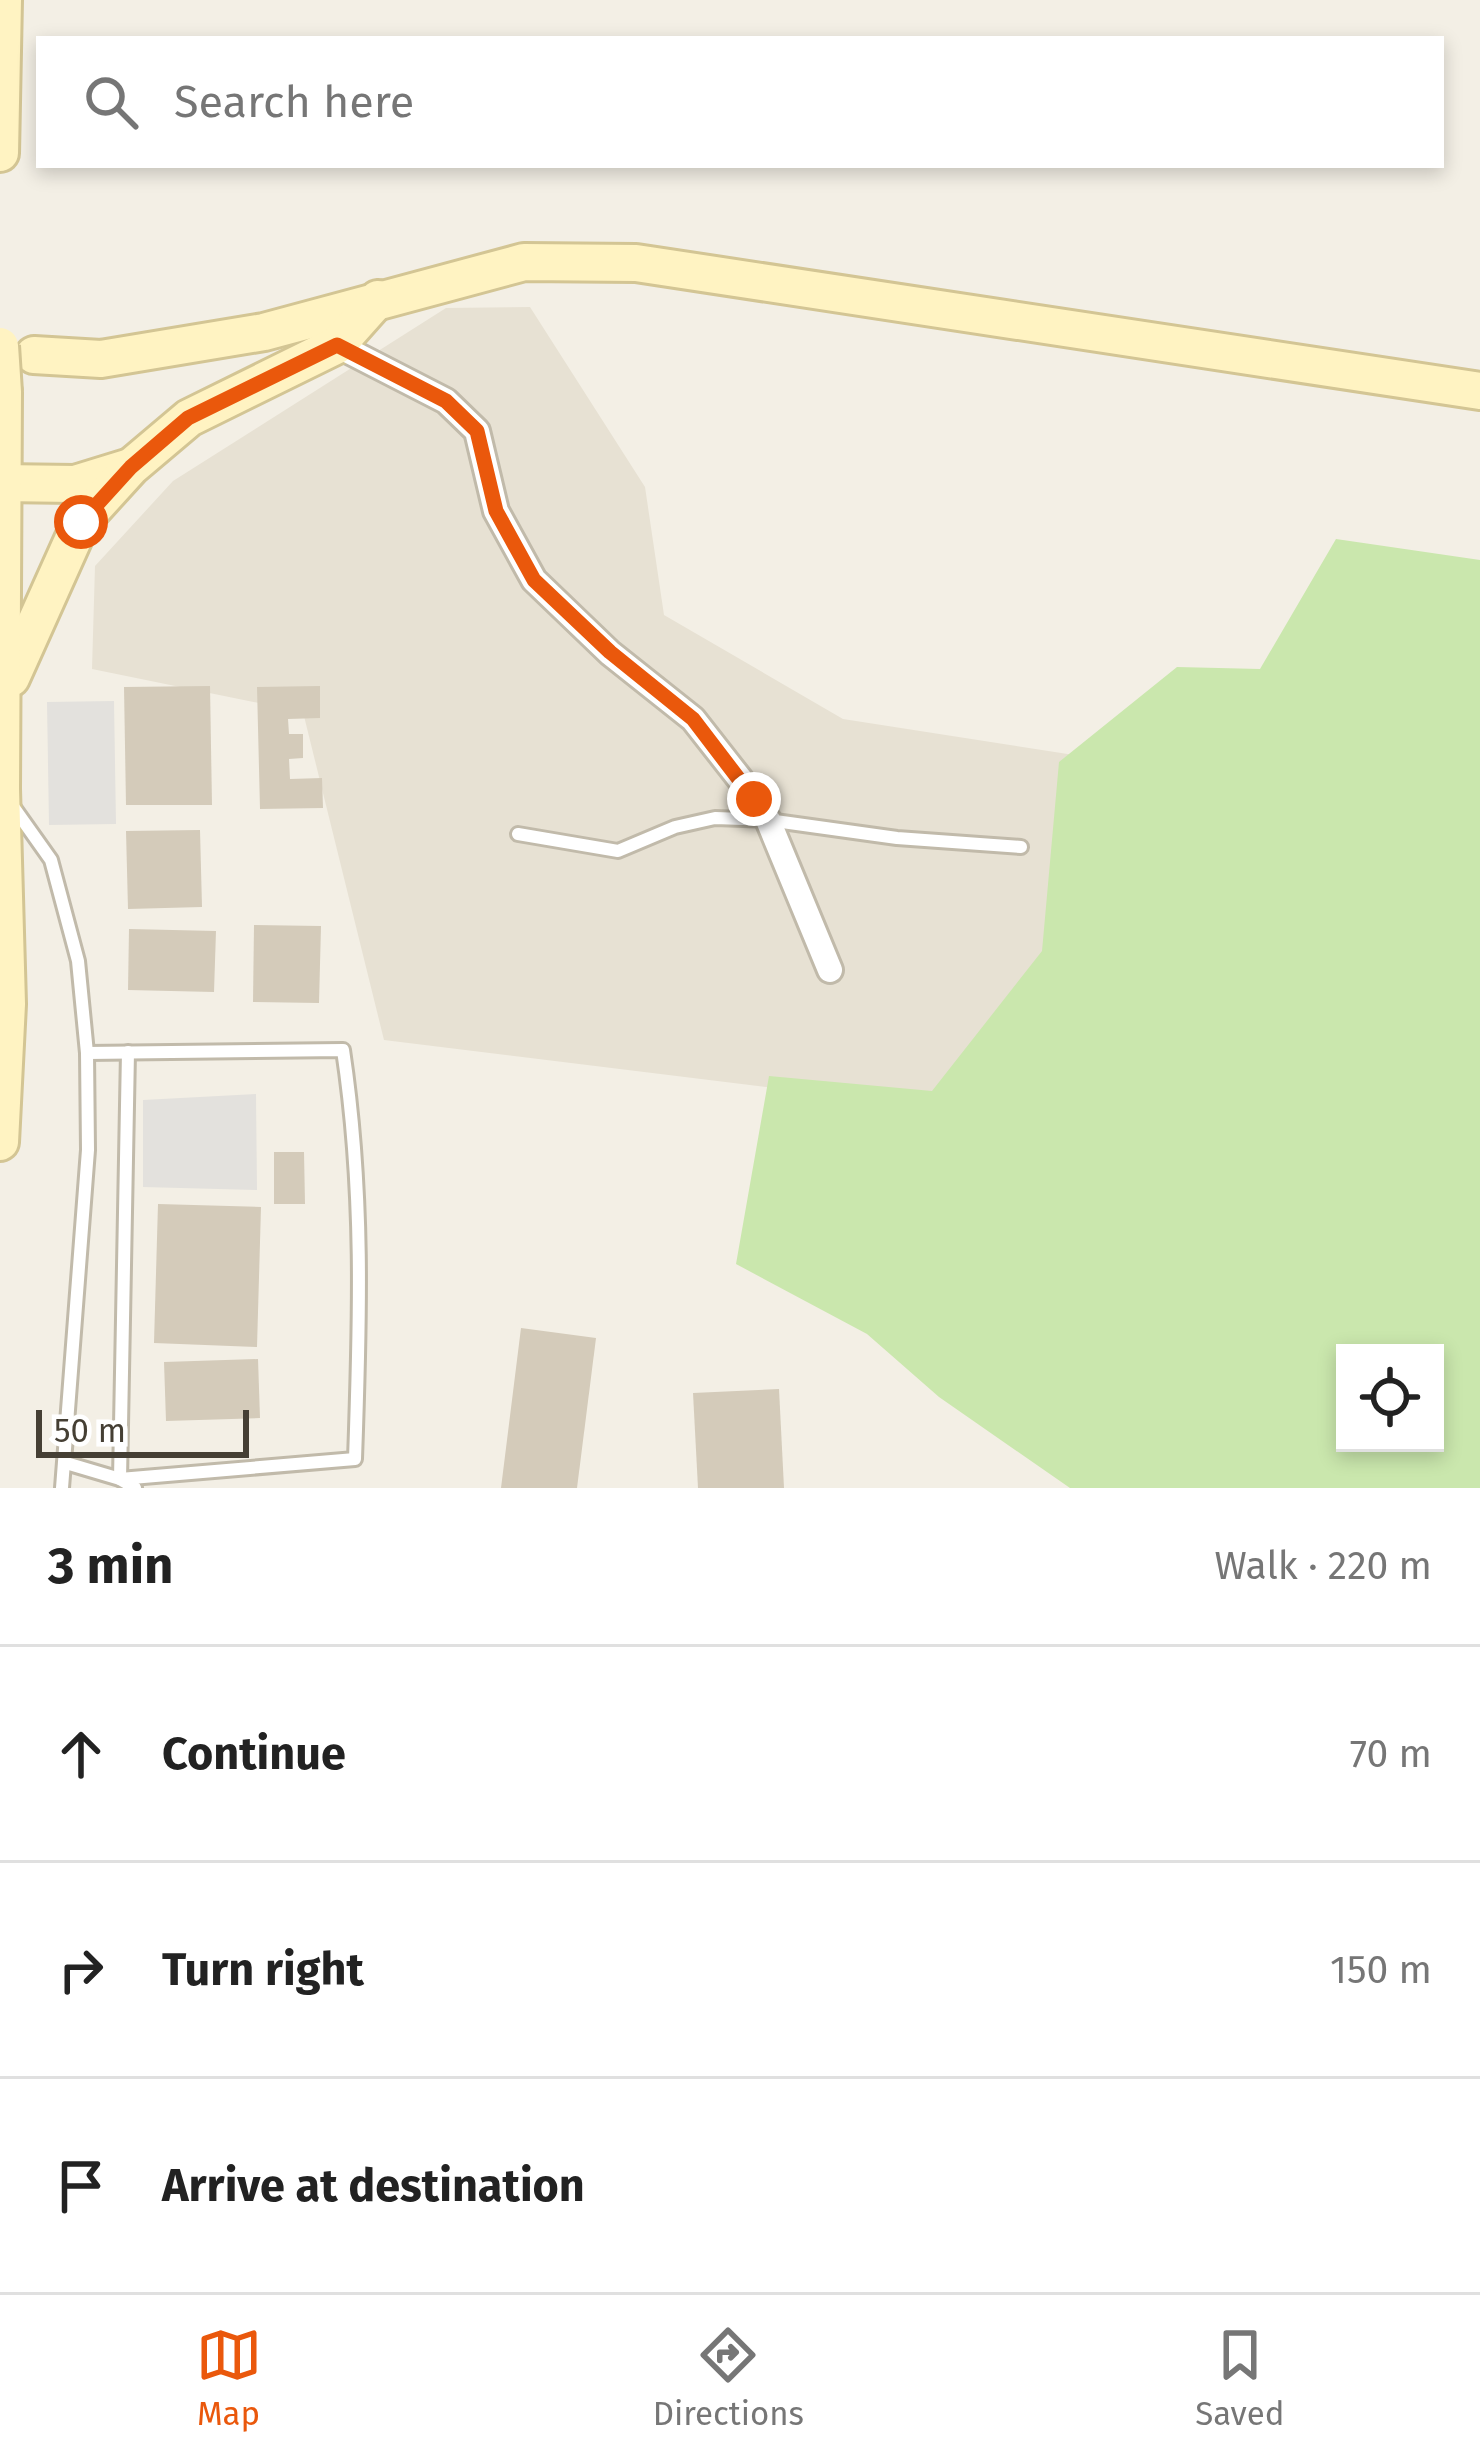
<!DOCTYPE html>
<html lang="en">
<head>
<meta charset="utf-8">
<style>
  body { margin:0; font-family:"Fira Sans",sans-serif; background:#f2f2f2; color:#222 }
  .controls { position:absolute; right:36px; bottom:36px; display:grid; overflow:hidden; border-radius:0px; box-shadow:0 6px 18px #0003 }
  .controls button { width:108px; height:108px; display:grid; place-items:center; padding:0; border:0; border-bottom:3px solid #e0e0e0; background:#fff; color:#222; font:60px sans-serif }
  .scale { position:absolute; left:36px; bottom:30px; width:213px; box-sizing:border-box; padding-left:12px; border:6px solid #453f34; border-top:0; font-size:33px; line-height:42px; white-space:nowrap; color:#453f34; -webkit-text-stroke:9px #fff; paint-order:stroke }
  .stop { position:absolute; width:36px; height:36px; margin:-27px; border:9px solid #ea580c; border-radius:50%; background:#fff }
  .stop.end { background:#ea580c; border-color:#fff; box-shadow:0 3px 12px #0008 }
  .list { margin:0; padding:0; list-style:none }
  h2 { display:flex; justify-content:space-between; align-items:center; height:156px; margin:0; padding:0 48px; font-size:51px }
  h2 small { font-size:39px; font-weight:400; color:#767676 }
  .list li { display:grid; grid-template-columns:78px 1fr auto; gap:36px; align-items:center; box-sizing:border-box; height:216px; padding:0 48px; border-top:3px solid #e0e0e0 }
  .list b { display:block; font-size:45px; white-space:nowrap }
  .list em { font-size:39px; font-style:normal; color:#767676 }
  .icon { flex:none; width:66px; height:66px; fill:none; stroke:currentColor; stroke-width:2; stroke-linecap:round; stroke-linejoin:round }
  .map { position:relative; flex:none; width:1480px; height:1488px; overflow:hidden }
  .search { position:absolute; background:#fff; box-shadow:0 6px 18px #0003; left:36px; right:36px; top:36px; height:132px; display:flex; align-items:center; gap:30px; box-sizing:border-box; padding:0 42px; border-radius:0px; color:#767676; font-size:45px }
  .sheet { height:804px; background:#fff }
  nav { display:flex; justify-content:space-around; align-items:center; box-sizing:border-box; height:168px; border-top:3px solid #e0e0e0; background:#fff; font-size:33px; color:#767676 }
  nav a { display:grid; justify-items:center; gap:6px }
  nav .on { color:#ea580c }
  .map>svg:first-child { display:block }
  .residential { fill:#e7e1d3 }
  .green { fill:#cae7ad; fill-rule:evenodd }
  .parking { fill:#e3e1dd }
  .building { fill:#d4cbba }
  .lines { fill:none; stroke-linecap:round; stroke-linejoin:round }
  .lane-casing { stroke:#c1baaa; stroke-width:18 }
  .street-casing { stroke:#c1baaa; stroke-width:30 }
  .secondary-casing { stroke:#d3c594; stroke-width:42 }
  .lane { stroke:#fff; stroke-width:12 }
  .street { stroke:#fff; stroke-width:24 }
  .secondary { stroke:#fff3c2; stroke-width:36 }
  .secondary-bridge-casing { stroke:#d3c594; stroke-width:42; stroke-linecap:butt }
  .secondary-bridge { stroke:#fff3c2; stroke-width:36 }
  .route { stroke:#ea580c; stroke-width:15 }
</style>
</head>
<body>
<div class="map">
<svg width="1480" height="1488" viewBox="0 0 1480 1488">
  <rect width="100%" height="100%" fill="#f3efe5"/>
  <polygon class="residential" points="530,307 645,487 664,615 843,719 1074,755 1056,956 938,1108 384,1040 303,712 92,669 95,566 173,481 446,308"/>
  <path class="green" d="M1336,539l144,21v928h-410l-131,-91 -72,-63 -131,-70 33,-188 163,15 110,-140 17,-189 118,-95 83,2zM1345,1353h90v90h-90z"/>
  <g class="parking">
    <polygon points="114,701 116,824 49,825 47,702"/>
    <polygon points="256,1094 257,1190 143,1187 143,1100"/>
  </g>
  <g class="building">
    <polygon points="210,686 212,805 126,805 124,687"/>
    <polygon points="320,686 320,718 288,719 289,734 303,734 303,758 289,759 290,779 322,778 323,808 260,809 257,687"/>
    <polygon points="200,830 202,907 128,909 126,831"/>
    <polygon points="254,925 321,926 319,1003 253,1002"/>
    <polygon points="129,929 216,931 214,992 128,990"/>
    <polygon points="274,1152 304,1152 305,1204 274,1204"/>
    <polygon points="158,1204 261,1207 257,1347 154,1343"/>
    <polygon points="521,1328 596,1338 577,1488 501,1488"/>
    <polygon points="258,1359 260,1418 166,1421 164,1362"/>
    <polygon points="779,1389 784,1488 698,1488 693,1393"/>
  </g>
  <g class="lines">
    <g class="lane-casing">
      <g id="lane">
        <polyline points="12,805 51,860 78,961 87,1053 88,1150 62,1488"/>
        <polyline points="518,834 618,851 675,827 715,818 768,820 897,838 1021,847"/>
        <polyline points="128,1052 120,1479 135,1488"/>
        <path d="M66,1463l54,16 235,-20c5,-141 9,-269 -12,-409l-256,3"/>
      </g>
    </g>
    <g class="street-casing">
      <polyline id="street" points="337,345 446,401 477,431 496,511 534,580 610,653 693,719 740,779 768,820 830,970"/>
    </g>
    <g class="secondary-casing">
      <g id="secondary">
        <polyline points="0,153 3,0"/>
        <polyline points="34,355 101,359 264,332 524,262 636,263 1480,391"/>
        <polyline points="0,483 75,484 127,468"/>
        <polyline points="11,678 81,522 131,467 189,418 337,345 378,299"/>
        <polyline points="0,1142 7,1004 1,789 3,392"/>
      </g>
    </g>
    <use href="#lane" class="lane"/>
    <use href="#street" class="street"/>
    <use href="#secondary" class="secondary"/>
    <g class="secondary-bridge-casing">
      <polyline id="secondary-bridge" points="0,346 3,392"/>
    </g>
    <use href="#secondary-bridge" class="secondary-bridge"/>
  </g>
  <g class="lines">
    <polyline class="route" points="81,522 131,467 188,418 337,345 446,401 477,431 496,511 534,580 610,652 693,719 754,799"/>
  </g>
</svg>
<div class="controls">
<button><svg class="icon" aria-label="locate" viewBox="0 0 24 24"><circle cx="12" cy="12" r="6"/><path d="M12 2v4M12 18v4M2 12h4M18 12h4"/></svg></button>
</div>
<div class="scale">50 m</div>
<div class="stop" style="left:81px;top:522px"></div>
<div class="stop end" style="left:754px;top:799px"></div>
<div class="search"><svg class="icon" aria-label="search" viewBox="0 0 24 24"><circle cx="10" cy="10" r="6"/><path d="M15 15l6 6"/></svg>Search here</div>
</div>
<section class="sheet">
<h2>3 min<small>Walk · 220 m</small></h2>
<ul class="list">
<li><svg class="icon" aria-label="ahead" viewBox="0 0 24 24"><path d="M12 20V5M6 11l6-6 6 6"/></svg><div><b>Continue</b></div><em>70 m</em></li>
<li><svg class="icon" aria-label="right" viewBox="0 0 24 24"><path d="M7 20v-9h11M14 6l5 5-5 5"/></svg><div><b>Turn right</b></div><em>150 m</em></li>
<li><svg class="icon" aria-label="arrive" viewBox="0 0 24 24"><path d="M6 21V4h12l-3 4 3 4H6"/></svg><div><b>Arrive at destination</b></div></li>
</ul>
</section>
<nav>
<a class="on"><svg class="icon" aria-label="map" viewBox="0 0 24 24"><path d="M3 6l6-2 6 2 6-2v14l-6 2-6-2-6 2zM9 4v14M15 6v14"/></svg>Map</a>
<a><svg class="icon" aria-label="directions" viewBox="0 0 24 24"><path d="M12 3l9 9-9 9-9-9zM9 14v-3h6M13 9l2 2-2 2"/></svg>Directions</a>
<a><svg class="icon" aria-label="saved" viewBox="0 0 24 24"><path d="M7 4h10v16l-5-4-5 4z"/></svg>Saved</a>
</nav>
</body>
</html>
